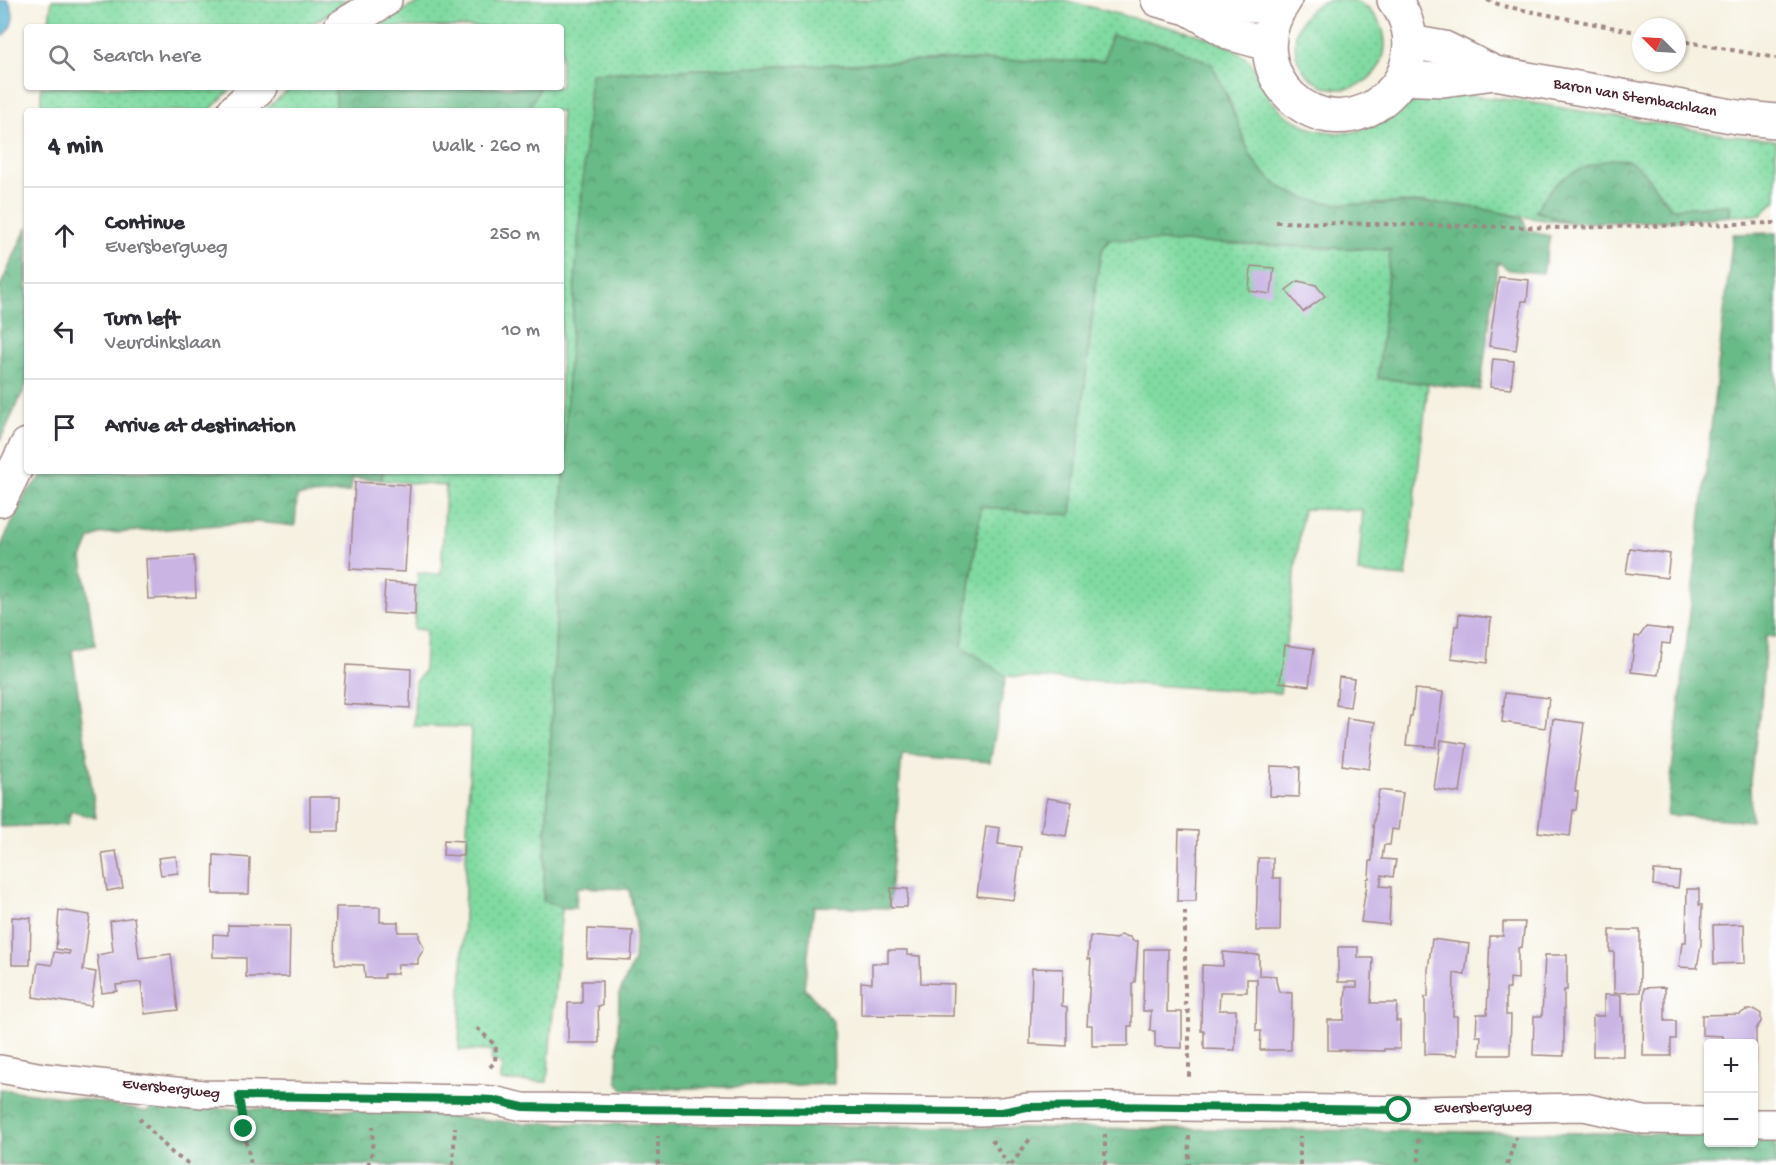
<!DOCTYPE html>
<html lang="en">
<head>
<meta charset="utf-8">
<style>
  body { margin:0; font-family:"Gochi Hand",sans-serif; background:#f7f7f7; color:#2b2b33 }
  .controls { position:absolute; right:18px; bottom:18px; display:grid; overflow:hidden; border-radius:6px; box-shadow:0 2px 4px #0004 }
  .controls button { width:54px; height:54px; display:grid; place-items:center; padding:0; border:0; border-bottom:2px solid #e1e1e2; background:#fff; color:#2b2b33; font:30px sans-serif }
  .compass { position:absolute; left:1632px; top:18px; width:54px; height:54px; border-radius:50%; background:#fff; box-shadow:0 2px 4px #0004; rotate:294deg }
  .stop { position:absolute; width:18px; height:18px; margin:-14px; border:4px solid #0b8043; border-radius:50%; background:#fff }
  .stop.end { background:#0b8043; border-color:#fff; box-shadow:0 2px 6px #0008 }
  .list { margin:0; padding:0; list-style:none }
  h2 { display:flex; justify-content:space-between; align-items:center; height:78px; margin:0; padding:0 24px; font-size:26px }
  h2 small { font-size:20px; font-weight:400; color:#7c7c81 }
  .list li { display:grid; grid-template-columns:39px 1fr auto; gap:18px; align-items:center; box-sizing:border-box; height:96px; padding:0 24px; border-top:2px solid #e1e1e2 }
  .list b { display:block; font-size:22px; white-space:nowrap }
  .list p { margin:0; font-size:20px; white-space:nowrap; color:#7c7c81 }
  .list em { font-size:20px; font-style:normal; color:#7c7c81 }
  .icon { flex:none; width:33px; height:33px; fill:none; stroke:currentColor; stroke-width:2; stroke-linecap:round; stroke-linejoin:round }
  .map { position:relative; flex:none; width:1776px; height:1165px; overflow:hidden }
  .search { position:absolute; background:#fff; box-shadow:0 2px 4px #0004; left:24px; top:24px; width:540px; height:66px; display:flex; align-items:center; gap:15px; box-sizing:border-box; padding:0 21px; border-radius:6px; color:#7c7c81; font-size:22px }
  .panel { position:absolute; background:#fff; box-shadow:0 2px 4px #0004; left:24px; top:108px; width:540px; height:366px; border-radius:6px }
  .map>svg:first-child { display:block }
  .grass { fill:url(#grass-dots); stroke:#657c66; stroke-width:1.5 }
  .forest { fill:url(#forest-crowns); stroke:#596c59; stroke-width:1.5 }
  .water { fill:#4fadce; stroke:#4c667c; stroke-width:1.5 }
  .building { fill:#c9b4e4 }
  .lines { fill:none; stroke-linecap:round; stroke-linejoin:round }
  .minor-casing { stroke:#a08886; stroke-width:30 }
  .primary-casing { stroke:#a08886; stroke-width:36 }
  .path { stroke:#a08886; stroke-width:4; stroke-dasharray:4.5 4.5; stroke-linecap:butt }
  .minor { stroke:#fff; stroke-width:27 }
  .primary { stroke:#fff; stroke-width:33 }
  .route { stroke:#0b8043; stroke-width:8 }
  .labels { text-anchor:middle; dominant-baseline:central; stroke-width:5; stroke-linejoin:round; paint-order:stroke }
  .street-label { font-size:16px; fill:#4a1f2b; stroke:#fff }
</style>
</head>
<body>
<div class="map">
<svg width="1776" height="1165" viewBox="0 0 1776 1165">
  <defs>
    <pattern id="grass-dots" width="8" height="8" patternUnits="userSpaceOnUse" patternTransform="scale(1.5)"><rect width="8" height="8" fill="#80daa1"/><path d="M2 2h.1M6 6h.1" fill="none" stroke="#70bb8b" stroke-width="1.8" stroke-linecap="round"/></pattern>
    <pattern id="forest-crowns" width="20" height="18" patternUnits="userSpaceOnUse" patternTransform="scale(1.5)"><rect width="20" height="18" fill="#68ba87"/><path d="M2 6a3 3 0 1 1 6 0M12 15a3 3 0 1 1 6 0" fill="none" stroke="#58976f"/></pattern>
  </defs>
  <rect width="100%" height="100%" fill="#fff"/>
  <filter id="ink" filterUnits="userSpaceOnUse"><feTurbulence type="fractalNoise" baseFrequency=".0167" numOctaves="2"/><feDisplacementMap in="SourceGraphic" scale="12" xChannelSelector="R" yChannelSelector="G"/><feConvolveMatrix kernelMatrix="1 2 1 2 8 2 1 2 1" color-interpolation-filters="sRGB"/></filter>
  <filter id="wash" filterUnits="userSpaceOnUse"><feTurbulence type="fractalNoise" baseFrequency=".008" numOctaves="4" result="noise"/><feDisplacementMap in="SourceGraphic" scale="24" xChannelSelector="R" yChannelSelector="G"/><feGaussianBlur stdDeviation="1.35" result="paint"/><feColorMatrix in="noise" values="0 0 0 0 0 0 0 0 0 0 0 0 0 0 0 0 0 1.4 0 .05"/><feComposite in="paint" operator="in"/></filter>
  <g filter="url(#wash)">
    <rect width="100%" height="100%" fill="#f6f1e1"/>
    <g class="grass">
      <circle cx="1340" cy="44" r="45"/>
      <polygon points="52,0 350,0 307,27 48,27"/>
      <path d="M428,0h636l139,36 26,10 21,15 21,39 16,16 25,13 25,4 17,-1 20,-7 40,-24 38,-7 69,7 210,35 45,4v63h-3l-12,12 -31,1v-11l-59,3 -29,-38 -106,42 32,11c-44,-5 -87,-15 -131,-20 -50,-5 -123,16 -165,-20 -25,-22 -33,-58 -45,-89l-116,-59 -7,26 -149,-1 -364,13 -23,302 -25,525 19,8 -15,174 -46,-1 1,-18 -11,-1 1,-11 -33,-1 12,-323 -57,-1 1,-44 9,-11 2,-41 -12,-1 4,-56 23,1 5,-88 -64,-6 1,-9h178v-360h-33l12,-24h21v-60h-183l29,-19z"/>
      <polygon points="41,87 233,87 209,111 46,111 41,104"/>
      <polygon points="292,87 335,87 337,111 263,111"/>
      <polygon points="1109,239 1390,250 1378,378 1428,384 1406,577 1358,573 1363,510 1303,509 1280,693 1006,676 962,646 981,507 1071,515 1096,281 1101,252"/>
    </g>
    <g class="forest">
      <path d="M1111,35l58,10 43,19c10,21 19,42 28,64 4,10 7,24 14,33 40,59 117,40 178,42 30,1 61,7 90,15l6,13 22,5 -7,37 -34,-3 -11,-8 -18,128 -102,-12 12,-128 -282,-11 -7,13 -5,29 -25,234 -90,-8 -19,139 44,30 -16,86 -88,-7 -13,153 -75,-2 -10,81 29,34 1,63 -211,6 -6,-9 2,-87 15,-33 2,-36 -7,-36 -52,-2 -1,21h-14l-19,-8 25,-525 23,-302 364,-13 149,1z"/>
      <polygon points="335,87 540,87 528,111 337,111"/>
      <path d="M1611,159l17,1 14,10 29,38 59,-3v11l-59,5 -103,2 -32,-12c20,-36 37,-40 75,-52z"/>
      <polygon points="27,227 27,383 0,441 0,287"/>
      <polygon points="1776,233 1776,637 1766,636 1761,704 1750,780 1751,821 1667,815 1733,234"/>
      <polygon points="48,471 383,471 382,480 353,478 350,492 297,496 295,526 258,522 100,534 90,539 82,558 95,645 72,650 96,818 71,811 67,825 0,827 0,548 26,493"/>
      <polygon points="0,1089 94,1101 147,1112 161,1105 206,1108 389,1111 521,1123 1708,1134 1708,1142 1754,1142 1754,1135 1776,1135 1776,1165 0,1165"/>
    </g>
    <path class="water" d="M0,0h8c8,12 6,25 -3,35l-4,1z"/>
    <g id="blocks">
      <g class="building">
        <polygon points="1251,266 1274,268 1271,294 1249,291"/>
        <polygon points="1499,277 1529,280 1527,301 1522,301 1516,350 1489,346"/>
        <polygon points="1298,281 1316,285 1325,296 1303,312 1286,290"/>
        <polygon points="1493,359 1514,361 1511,389 1490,387"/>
        <polygon points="355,482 410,485 405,572 350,569"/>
        <polygon points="1630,548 1670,554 1667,578 1626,573"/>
        <polygon points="194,556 196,597 148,599 146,559"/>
        <polygon points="385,582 416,584 415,615 383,613"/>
        <polygon points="1459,614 1491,618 1487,663 1451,658 1455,626 1458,626"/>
        <polygon points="1646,627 1672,630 1670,644 1662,643 1658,675 1631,672 1635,636 1639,637"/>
        <polygon points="1285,645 1314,649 1309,686 1280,682"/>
        <polygon points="346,665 411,669 410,708 343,704"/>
        <polygon points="1339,677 1354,679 1350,707 1336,705"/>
        <polygon points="1415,689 1443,692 1436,747 1406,745 1410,716 1412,716"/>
        <polygon points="1505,693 1549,698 1545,728 1502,722"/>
        <polygon points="1347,718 1375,722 1369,769 1342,765"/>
        <polygon points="1553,719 1584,723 1575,791 1578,792 1576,810 1573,810 1570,836 1538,832"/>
        <polygon points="1441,740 1467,744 1460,793 1434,789"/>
        <polygon points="1271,766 1300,767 1299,797 1270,796"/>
        <polygon points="1379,790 1403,793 1398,830 1392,829 1390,845 1384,845 1382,859 1396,860 1393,877 1382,875 1380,886 1391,887 1389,925 1361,922 1365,893 1366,894 1367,879 1369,878 1370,861 1372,861 1374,828 1373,827"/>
        <polygon points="310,797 340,797 339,831 310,831"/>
        <polygon points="1047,798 1072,802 1066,836 1041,832"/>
        <polygon points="986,826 1000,828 998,844 1021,847 1014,900 977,896"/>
        <polygon points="1179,830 1198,831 1196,901 1177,901"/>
        <polygon points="444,840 464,841 463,856 443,855"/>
        <polygon points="116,851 123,888 107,891 102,853"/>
        <polygon points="214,855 250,858 249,894 213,894"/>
        <polygon points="176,856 178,873 161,875 158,858"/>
        <polygon points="1258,858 1273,858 1273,878 1281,878 1280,931 1256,931"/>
        <polygon points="1654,870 1680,872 1678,888 1653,885"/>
        <polygon points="891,888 908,889 907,907 891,907"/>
        <polygon points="1687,889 1699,889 1699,905 1702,905 1701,944 1697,968 1679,967 1682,942 1686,942"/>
        <polygon points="336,907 380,907 380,922 398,922 398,932 419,932 419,937 424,948 418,959 418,964 398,964 397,974 384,974 384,978 365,978 364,965 335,964"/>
        <polygon points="59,910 90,915 83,970 96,972 91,1006 33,997 38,963 52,965 54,952 69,954 70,951 56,949"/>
        <polygon points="12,917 31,918 30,965 12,965"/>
        <polygon points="134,917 139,958 171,954 178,1010 145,1014 141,982 116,985 117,991 102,993 97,955 113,952 110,921"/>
        <polygon points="1503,922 1525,922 1522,947 1518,948 1518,979 1510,978 1510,989 1506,989 1506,1015 1511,1015 1510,1055 1480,1055 1481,1036 1476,1036 1477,1014 1487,1014 1490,936 1503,936"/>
        <polygon points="1744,924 1745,963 1714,964 1713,925"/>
        <polygon points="228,925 290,926 289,977 246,977 246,958 213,957 213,934 228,935"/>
        <polygon points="588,929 633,931 631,960 587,958"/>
        <polygon points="1610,930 1640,930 1640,992 1614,993 1614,952 1610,952"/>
        <polygon points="1120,935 1130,937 1133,941 1138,941 1135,982 1132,983 1132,1026 1128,1026 1128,1046 1092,1046 1092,1025 1087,1025 1091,959 1088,959 1090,936 1116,939"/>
        <polygon points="1432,939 1469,944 1465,975 1454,973 1453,1016 1457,1016 1457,1055 1425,1054 1425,997 1428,997 1428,970"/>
        <polygon points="1338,947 1358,947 1358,958 1373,958 1371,1003 1397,1003 1396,1021 1400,1021 1400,1049 1384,1049 1384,1051 1328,1050 1328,1020 1344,1020 1346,987 1357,987 1357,982 1338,982"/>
        <polygon points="1144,949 1168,949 1167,1012 1182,1012 1182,1048 1155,1047 1155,1031 1150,1031 1151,1011 1143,1011"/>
        <polygon points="888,950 907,950 907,955 920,956 921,983 954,984 953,1016 861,1015 861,982 872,983 872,963 888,963"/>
        <polygon points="1223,952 1259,955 1259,975 1276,976 1276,981 1279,992 1292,993 1291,1050 1260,1050 1261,1031 1256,1031 1257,979 1247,979 1247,992 1220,992 1219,1010 1236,1010 1235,1050 1204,1049 1204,1031 1201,1031 1202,965 1223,966"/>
        <polygon points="1545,955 1567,955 1567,990 1564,990 1564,1056 1533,1055 1534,1016 1542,1016"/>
        <polygon points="1032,968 1063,969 1062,1006 1067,1007 1067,1046 1030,1044"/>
        <polygon points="582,981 602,981 602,1006 598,1006 599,1043 568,1043 568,1003 582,1003"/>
        <polygon points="1665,987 1665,1021 1676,1021 1676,1039 1671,1039 1671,1056 1643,1056 1644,988"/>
        <polygon points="1604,995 1621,995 1621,1016 1623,1017 1623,1056 1593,1056 1593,1016 1604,1016"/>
        <polygon points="1746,1010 1755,1010 1761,1014 1761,1022 1756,1029 1756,1062 1754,1062 1754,1044 1723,1044 1723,1036 1702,1035 1702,1015 1740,1014"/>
      </g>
    </g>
  </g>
  <g filter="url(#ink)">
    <use href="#blocks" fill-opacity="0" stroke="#a08886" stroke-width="1.5"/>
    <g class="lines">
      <g class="minor-casing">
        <g id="minor">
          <polyline points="0,1069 43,1077 203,1094 473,1099 493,1100 523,1107 979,1112 1002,1111 1027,1107 1106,1106 1418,1110 1584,1107 1644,1120 1708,1121"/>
          <polyline points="1754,1123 1776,1123"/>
        </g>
      </g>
      <g class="primary-casing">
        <g id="primary">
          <polyline points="1158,0 1188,8 1232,34 1268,44"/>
          <path d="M1285,0c-52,72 36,154 100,98 12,-10 20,-23 23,-38 5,-21 0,-43 -14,-60"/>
          <polyline points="1188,8 1236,2 1277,10"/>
          <polyline points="341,27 385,0"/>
          <polyline points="1410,42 1444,48 1495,73 1737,117 1776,121"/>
          <polyline points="1402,78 1443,80 1495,73"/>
          <polyline points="234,111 260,87"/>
          <polyline points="0,500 27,445"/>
        </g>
      </g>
      <g class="path">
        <polyline points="1487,0 1503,6 1641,33"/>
        <polyline points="1677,40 1776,58"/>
        <polyline points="1276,222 1562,228 1776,223"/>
        <polyline points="1185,911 1185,1002 1189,1014 1189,1077"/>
        <polyline points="477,1028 496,1046 495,1062 487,1070"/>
        <polyline points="139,1118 173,1154 191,1165"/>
        <polyline points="243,1123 251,1165"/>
        <polyline points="1189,1136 1189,1165"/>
        <polyline points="1418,1139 1419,1165"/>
        <polyline points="992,1140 1008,1165"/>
        <polyline points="368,1165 372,1152 373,1126"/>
        <polyline points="453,1165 455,1127"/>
        <polyline points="658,1165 658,1136"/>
        <polyline points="1011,1165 1032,1136"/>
        <polyline points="1105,1165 1105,1134"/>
        <polyline points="1300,1165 1300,1136"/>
        <polyline points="1507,1165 1516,1137"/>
      </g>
      <use href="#minor" class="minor"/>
      <use href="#primary" class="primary"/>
    </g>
  </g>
  <g class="lines" filter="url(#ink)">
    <polyline class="route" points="244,1129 239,1096 473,1099 493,1100 523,1107 604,1109 979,1112 1002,1112 1027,1107 1106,1106 1399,1110"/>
  </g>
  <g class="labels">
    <g class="street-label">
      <text transform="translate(1635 99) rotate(10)">Baron van Sternbachlaan</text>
      <text transform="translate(171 1090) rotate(6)">Eversbergweg</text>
      <text transform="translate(1483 1109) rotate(-1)">Eversbergweg</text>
    </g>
  </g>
</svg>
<div class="controls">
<button>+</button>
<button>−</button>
</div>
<svg class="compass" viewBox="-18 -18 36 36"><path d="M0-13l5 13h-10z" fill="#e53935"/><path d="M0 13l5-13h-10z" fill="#7c7c81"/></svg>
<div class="stop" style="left:1399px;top:1110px"></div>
<div class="stop end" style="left:244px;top:1129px"></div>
<div class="search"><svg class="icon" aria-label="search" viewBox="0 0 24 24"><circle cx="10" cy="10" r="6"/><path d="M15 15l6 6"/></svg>Search here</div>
<section class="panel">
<h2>4 min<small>Walk · 260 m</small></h2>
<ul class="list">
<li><svg class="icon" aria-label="ahead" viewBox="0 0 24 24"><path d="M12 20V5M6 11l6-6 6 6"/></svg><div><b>Continue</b><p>Eversbergweg</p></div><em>250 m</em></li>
<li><svg class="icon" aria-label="left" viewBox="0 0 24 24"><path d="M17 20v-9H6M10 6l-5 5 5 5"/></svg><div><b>Turn left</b><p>Veurdinkslaan</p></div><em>10 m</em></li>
<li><svg class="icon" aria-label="arrive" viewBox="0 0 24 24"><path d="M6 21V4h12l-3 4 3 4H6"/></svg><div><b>Arrive at destination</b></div></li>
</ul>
</section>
</div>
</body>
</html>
